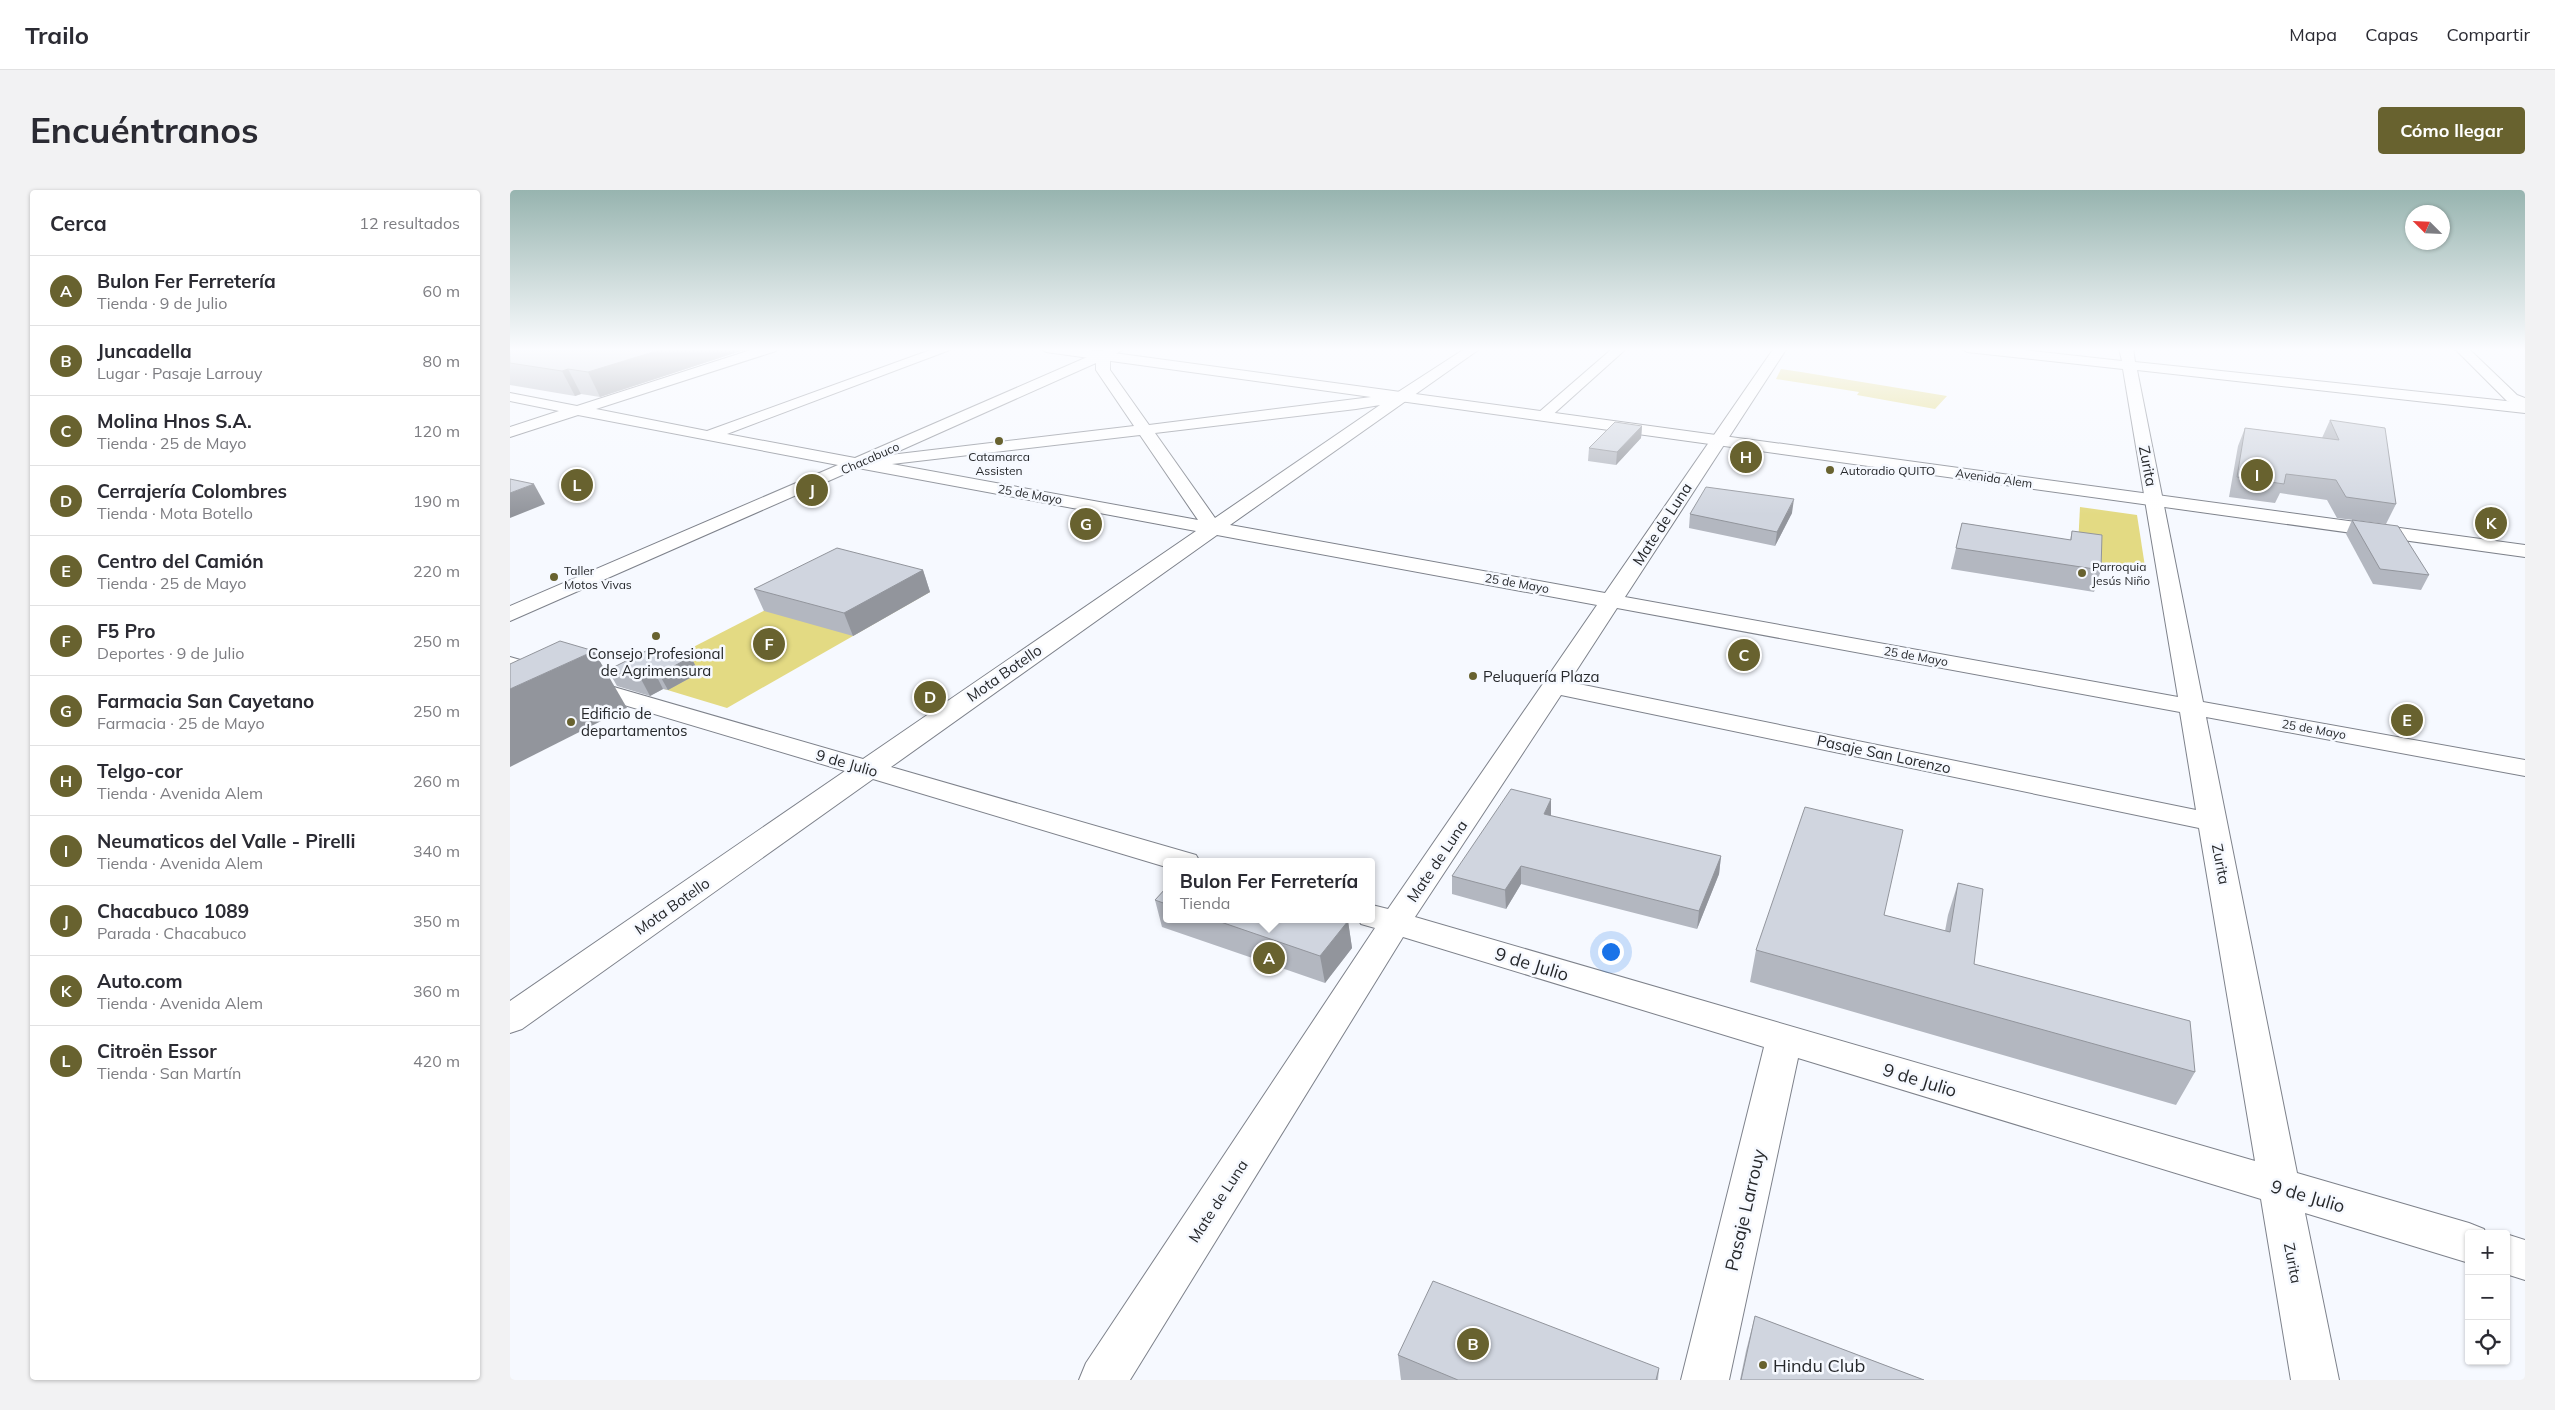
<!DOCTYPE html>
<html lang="es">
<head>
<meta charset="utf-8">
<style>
  body { margin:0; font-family:Mulish,sans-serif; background:#f2f2f3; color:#2b2b33 }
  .controls { position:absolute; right:15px; bottom:15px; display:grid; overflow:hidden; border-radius:5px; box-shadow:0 1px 4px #0004 }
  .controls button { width:45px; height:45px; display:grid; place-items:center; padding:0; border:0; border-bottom:1px solid #e1e1e2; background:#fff; color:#2b2b33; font:25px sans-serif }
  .compass { position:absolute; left:1895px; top:15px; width:45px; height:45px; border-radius:50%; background:#fff; box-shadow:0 1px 4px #0004; rotate:294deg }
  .you { position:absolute; left:1100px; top:761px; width:18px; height:18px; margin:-12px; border:4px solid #fff; border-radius:50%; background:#1a73e8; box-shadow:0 0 0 8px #1a73e833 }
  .badge { display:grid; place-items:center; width:32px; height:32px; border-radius:50%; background:#68622f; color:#fff; font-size:16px; font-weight:700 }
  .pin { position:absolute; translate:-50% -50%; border:2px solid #fff; box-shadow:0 1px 5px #0006 }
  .popup { position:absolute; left:653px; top:668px; width:212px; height:65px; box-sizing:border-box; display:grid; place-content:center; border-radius:5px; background:#fff; filter:drop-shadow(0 1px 4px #0005); font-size:16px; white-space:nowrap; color:#7c7c81 }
  .popup b { font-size:19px; color:#2b2b33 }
  .popup::after { content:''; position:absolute; left:50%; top:100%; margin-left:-10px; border:10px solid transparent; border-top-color:#fff }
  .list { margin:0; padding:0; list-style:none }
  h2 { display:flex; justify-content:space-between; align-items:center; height:65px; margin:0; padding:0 20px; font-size:21px }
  h2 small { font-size:16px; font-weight:400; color:#7c7c81 }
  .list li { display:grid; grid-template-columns:32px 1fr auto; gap:15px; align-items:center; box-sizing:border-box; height:70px; padding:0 20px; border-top:1px solid #e1e1e2 }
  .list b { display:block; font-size:19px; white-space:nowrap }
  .list p { margin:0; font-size:16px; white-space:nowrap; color:#7c7c81 }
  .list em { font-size:16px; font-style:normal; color:#7c7c81 }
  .icon { flex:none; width:28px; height:28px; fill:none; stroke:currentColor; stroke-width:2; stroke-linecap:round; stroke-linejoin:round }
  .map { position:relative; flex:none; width:2015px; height:1190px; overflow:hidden; border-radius:5px }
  header { display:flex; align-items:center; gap:30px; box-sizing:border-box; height:70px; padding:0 25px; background:#fff; border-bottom:1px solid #e1e1e2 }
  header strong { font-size:24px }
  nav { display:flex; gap:28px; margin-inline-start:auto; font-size:18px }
  .intro { display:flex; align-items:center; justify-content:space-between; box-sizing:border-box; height:120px; padding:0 30px }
  h1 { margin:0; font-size:35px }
  .button { padding:12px 22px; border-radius:5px; background:#68622f; color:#fff; font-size:18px; font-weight:700 }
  main { display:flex; gap:30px; padding:0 30px }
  aside { flex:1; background:#fff; border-radius:5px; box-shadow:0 1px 4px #0004 }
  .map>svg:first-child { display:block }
  .green { fill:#e3da83 }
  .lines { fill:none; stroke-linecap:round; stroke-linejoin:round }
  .street-casing { stroke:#7e828b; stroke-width:2 }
  .secondary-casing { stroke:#7e828b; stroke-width:2 }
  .primary-casing { stroke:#7e828b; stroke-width:2 }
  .street { fill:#fff; fill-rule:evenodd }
  .secondary { fill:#fff; fill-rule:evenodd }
  .primary { fill:#fff; fill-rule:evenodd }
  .wall { fill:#b3b7c0 }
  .shaded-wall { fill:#92959c }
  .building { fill:#d0d5df; stroke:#92959c }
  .poi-dot { fill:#68622f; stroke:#f6f9ff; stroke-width:2 }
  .labels { text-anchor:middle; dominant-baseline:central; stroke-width:5; stroke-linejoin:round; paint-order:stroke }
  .far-poi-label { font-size:12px; fill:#26282b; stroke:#f6f9ff; text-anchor:start }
  .far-street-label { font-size:12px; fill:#26282b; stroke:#f6f9ff }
  .street-label { font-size:15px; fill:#26282b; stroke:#f6f9ff }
  .poi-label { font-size:15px; fill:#26282b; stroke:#f6f9ff; text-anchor:start }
  .near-street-label { font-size:18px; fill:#26282b; stroke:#f6f9ff }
  .near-poi-label { font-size:18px; fill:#26282b; stroke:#f6f9ff; text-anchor:start }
</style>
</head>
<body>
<header>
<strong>Trailo</strong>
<nav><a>Mapa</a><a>Capas</a><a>Compartir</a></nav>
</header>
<div class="intro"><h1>Encuéntranos</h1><a class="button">Cómo llegar</a></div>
<main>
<aside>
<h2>Cerca<small>12 resultados</small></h2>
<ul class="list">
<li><span class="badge">A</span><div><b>Bulon Fer Ferretería</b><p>Tienda · 9 de Julio</p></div><em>60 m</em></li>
<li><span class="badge">B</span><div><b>Juncadella</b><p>Lugar · Pasaje Larrouy</p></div><em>80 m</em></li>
<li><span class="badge">C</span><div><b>Molina Hnos S.A.</b><p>Tienda · 25 de Mayo</p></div><em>120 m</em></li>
<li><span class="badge">D</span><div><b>Cerrajería Colombres</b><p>Tienda · Mota Botello</p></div><em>190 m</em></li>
<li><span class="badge">E</span><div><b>Centro del Camión</b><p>Tienda · 25 de Mayo</p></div><em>220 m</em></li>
<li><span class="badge">F</span><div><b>F5 Pro</b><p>Deportes · 9 de Julio</p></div><em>250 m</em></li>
<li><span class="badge">G</span><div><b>Farmacia San Cayetano</b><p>Farmacia · 25 de Mayo</p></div><em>250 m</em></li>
<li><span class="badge">H</span><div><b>Telgo-cor</b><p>Tienda · Avenida Alem</p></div><em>260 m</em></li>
<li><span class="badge">I</span><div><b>Neumaticos del Valle - Pirelli</b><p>Tienda · Avenida Alem</p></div><em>340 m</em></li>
<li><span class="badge">J</span><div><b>Chacabuco 1089</b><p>Parada · Chacabuco</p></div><em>350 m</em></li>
<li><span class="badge">K</span><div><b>Auto.com</b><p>Tienda · Avenida Alem</p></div><em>360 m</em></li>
<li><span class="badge">L</span><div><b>Citroën Essor</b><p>Tienda · San Martín</p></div><em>420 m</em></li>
</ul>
</aside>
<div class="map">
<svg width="2015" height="1190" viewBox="0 0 2015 1190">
  <rect width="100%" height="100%" fill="#f6f9ff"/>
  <g class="green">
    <polygon points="1271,179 1291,182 1437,206 1425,219 1347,205 1349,202 1266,189"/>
    <polygon points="1570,317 1627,325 1636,383 1590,375 1568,356"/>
    <polygon points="335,379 420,402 217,518 121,489"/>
  </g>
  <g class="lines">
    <g class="street-casing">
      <g id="street">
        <path d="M247,158h20l-1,3 -180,58 111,22 229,-83h19l-228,86 128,24 253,-110h18l-16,9v13l39,55 246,-31 71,-46h15l-251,177 375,68 169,-245h13l-162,249 553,100 -55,-328 -156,-17 -6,-4h45l116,13 -3,-13h14l2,14 390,41v10l-388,-43 66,332 322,58v16l-319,-59 91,456 172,50 15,6 2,5h-17v29l-164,-50 34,167h-48l-30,-181 -463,-141 -69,322h-48l83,-333 -361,-110 -273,443h-51l7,-17 289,-435 -14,-4 -3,-5h14v-14l16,4 209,-304 -380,-70 -326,232 305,88 4,7h-34v5l-293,-88 -351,250 -12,4v-32l335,-230 -335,-100v-14l353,102 333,-228 -338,-63 -348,153v-15l328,-141 -260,-50 -68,22v-10l49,-16 -49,-10v-8l67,13zM586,173v7l38,56 -244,29zM870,215l-165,113 -60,-85 201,-24zM630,245l58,85 -306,-56zM1107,418l563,104 16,98 -627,-128zM1051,505l638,133 56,333 -840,-244z"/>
        <polygon points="1103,158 1117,158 1038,229 1028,229 1025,226 1028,223"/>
        <polygon points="1996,1044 2015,1050 2015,1090 1996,1084"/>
      </g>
    </g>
    <g class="secondary-casing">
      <polygon id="secondary" points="1944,158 1958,158 2007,205 2015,208 2015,218 1997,211"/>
    </g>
    <g class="primary-casing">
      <polygon id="primary" points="530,158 567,158 2015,355 2015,367 536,162"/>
    </g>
    <use href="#street" class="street"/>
    <use href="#secondary" class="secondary"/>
    <use href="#primary" class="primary"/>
  </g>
  <g class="wall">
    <polygon points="0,158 240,158 90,207 71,204 65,206 0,195"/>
    <polygon points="1820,230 1886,314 1876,334 1827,328 1817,310 1770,303 1765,313 1719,307 1728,256 1735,238 1812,248"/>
    <polygon points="1132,236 1131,248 1106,275 1078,271 1079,258"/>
    <polygon points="1282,323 1265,356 1179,338 1180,324"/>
    <polygon points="1842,330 1919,385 1911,400 1863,394 1836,344"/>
    <polygon points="1452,333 1560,350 1562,341 1591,380 1584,402 1441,379"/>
    <polygon points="413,380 420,402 343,446 254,421 244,399"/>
    <polygon points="181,467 189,483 158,500 153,499 140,506 107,496 98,480"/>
    <polygon points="1041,626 1211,666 1209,684 1187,739 1011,694 996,719 942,704 942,686"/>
    <polygon points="1448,693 1464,774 1685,882 1666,915 1240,792 1246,760 1374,725 1435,741 1438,725"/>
    <polygon points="656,698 656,729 837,729 838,731 842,758 815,793 652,737 645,710"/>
    <polygon points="1245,1126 1414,1190 1230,1190 1236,1161"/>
    <polygon points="888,1165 1149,1178 1148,1190 891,1190"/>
  </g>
  <g class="shaded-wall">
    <polygon points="156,158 240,158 90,207 78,182"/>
    <polygon points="58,179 71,204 65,206 52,181"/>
    <polygon points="1132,236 1131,248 1106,275 1107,262"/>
    <polygon points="24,294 35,314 0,328 0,303"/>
    <polygon points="1284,309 1282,323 1265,356 1267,342"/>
    <polygon points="413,380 420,402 343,446 334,423"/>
    <polygon points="84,461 117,518 0,577 0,499"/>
    <polygon points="181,467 189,483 158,500 149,484"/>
    <polygon points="145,483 153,499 140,506 131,489"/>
    <polygon points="1041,609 1041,627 1034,624"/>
    <polygon points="1211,666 1209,684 1187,739 1189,721"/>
    <polygon points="1011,676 1011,694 996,719 995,700"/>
    <polygon points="838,731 842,758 815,793 810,766"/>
  </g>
  <g class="building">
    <polygon points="0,158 156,158 78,182 58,179 52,181 0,173"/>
    <polygon points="1820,230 1875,238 1886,314 1836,307 1826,290 1776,284 1774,294 1727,287 1735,238 1829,250"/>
    <polygon points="1105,232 1132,236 1107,262 1079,258"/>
    <polygon points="0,289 24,294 0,303"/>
    <polygon points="1196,297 1284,309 1267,342 1180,324"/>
    <polygon points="1842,330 1888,336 1919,385 1870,379"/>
    <polygon points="1452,333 1561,350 1562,341 1592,345 1591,380 1446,358"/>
    <polygon points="327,358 413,380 334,423 244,399"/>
    <polygon points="50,451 84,461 0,499 0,474"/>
    <polygon points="142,458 181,467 149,484 145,483 131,489 98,480"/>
    <polygon points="1001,599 1041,609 1034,624 1211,666 1189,721 1011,676 995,700 942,686"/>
    <polygon points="1295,617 1393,640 1374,725 1440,742 1448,693 1473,699 1464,774 1680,831 1685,882 1246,760"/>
    <polygon points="656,698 656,714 645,710"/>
    <polygon points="702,729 837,729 838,731 810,766"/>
    <polygon points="923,1091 1149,1178 1146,1190 948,1190 888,1165"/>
    <polygon points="1245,1126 1414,1190 1231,1190"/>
  </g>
  <linearGradient id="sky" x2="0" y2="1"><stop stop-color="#97b4af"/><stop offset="0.49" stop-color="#fbfcff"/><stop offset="1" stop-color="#fbfcff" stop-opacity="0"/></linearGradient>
  <rect width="2015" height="325" fill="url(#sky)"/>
  <g class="poi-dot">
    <circle cx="489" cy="251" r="5"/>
    <circle cx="1320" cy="280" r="5"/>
    <circle cx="1572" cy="383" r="5"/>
    <circle cx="44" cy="387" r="5"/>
    <circle cx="146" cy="446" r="5"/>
    <circle cx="963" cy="486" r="5"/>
    <circle cx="61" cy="532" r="5"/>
    <circle cx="1253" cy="1175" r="5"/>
  </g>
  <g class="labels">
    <g class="far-poi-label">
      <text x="489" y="266" text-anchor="middle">Catamarca<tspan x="489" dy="14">Assisten</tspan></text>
      <text x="1330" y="280">Autoradio QUITO</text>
      <text x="1582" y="376">Parroquia<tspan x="1582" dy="14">Jesús Niño</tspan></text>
      <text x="54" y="380">Taller<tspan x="54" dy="14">Motos Vivas</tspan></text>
    </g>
    <g class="far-street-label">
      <text transform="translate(360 268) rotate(-24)">Chacabuco</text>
      <text transform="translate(1484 288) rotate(8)">Avenida Alem</text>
      <text transform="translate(520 304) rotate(10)">25 de Mayo</text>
      <text transform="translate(1007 393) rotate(10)">25 de Mayo</text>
      <text transform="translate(1406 466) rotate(10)">25 de Mayo</text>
      <text transform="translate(1804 539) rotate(10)">25 de Mayo</text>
    </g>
    <g class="street-label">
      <text transform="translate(1638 276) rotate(79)">Zurita</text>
      <text transform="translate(1152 334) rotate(-57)">Mate de Luna</text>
      <text transform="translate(494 483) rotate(-35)">Mota Botello</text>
      <text transform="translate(1374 564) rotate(12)">Pasaje San Lorenzo</text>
      <text transform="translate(337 573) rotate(16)">9 de Julio</text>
      <text transform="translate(927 671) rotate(-56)">Mate de Luna</text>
      <text transform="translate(1711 674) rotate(79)">Zurita</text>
      <text transform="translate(162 716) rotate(-35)">Mota Botello</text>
      <text transform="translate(708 1011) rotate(-57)">Mate de Luna</text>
      <text transform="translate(1783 1073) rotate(79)">Zurita</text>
    </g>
    <g class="poi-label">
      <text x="146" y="463" text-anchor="middle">Consejo Profesional<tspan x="146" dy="17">de Agrimensura</tspan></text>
      <text x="973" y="486">Peluquería Plaza</text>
      <text x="71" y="523">Edificio de<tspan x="71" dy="17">departamentos</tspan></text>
    </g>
    <g class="near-street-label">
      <text transform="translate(1022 774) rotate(17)">9 de Julio</text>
      <text transform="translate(1410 890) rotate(17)">9 de Julio</text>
      <text transform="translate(1798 1006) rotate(16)">9 de Julio</text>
      <text transform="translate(1235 1020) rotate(-77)">Pasaje Larrouy</text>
    </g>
    <g class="near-poi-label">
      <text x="1263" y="1175">Hindu Club</text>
    </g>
  </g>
</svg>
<div class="controls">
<button>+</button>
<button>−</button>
<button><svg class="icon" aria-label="locate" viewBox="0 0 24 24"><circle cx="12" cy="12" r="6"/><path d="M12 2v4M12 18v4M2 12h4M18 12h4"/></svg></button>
</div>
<svg class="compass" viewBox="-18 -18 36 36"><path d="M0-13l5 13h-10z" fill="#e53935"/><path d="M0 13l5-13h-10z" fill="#7c7c81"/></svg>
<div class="you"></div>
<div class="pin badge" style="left:759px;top:768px">A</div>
<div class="popup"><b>Bulon Fer Ferretería</b>Tienda</div>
<div class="pin badge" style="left:963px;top:1154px">B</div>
<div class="pin badge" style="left:1234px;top:465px">C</div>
<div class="pin badge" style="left:420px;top:507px">D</div>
<div class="pin badge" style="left:1897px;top:530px">E</div>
<div class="pin badge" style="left:259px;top:454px">F</div>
<div class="pin badge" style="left:576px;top:334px">G</div>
<div class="pin badge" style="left:1236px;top:267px">H</div>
<div class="pin badge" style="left:1747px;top:285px">I</div>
<div class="pin badge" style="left:302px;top:300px">J</div>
<div class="pin badge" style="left:1981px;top:333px">K</div>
<div class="pin badge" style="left:67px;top:295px">L</div>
</div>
</main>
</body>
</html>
